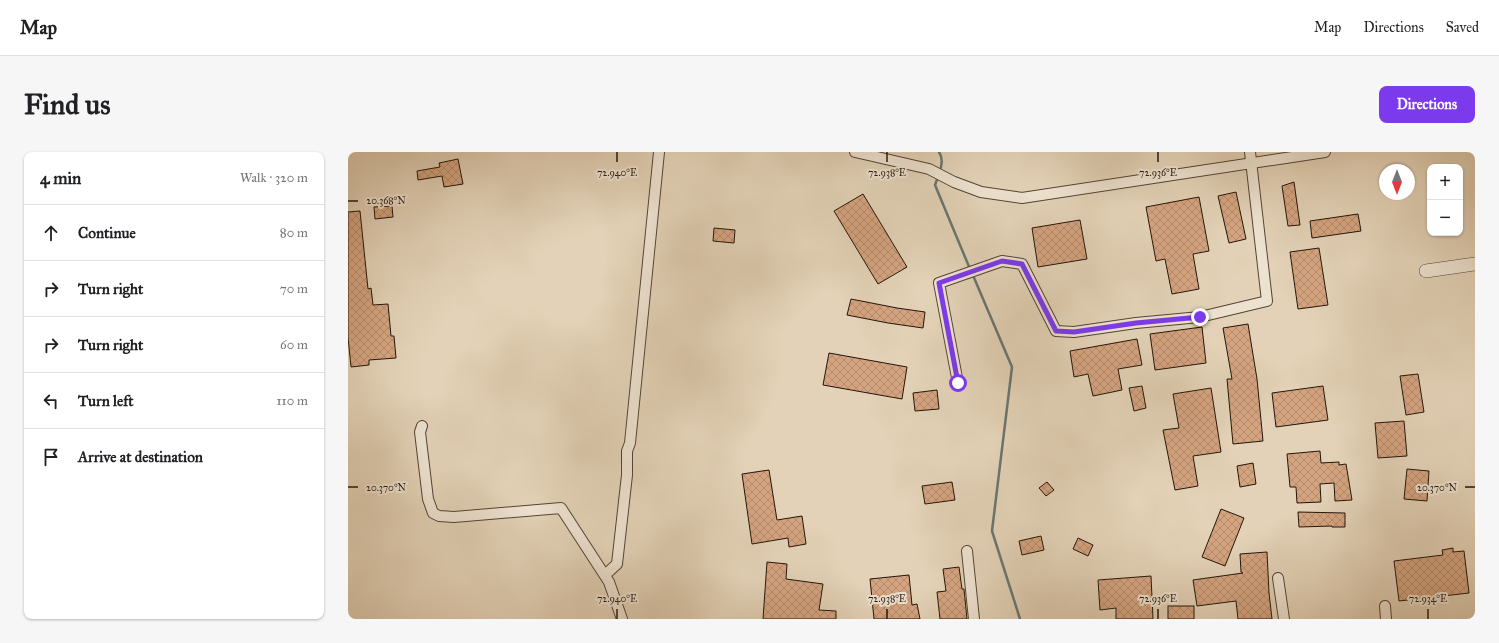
<!DOCTYPE html>
<html lang="en">
<head>
<meta charset="utf-8">
<style>
  body { margin:0; font-family:"IM FELL Great Primer",serif; background:#f6f6f6; color:#202124 }
  .controls { position:absolute; right:12px; top:12px; display:grid; overflow:hidden; border-radius:8px; box-shadow:0 1px 3px #0004 }
  .controls button { width:36px; height:36px; display:grid; place-items:center; padding:0; border:0; border-bottom:1px solid #e0e0e0; background:#fff; color:#202124; font:20px sans-serif }
  .compass { position:absolute; left:1031px; top:12px; width:36px; height:36px; border-radius:50%; background:#fff; box-shadow:0 1px 3px #0004; rotate:180deg }
  .stop { position:absolute; width:12px; height:12px; margin:-9px; border:3px solid #7c3aed; border-radius:50%; background:#fff }
  .stop.end { background:#7c3aed; border-color:#fff; box-shadow:0 1px 4px #0008 }
  .list { margin:0; padding:0; list-style:none }
  h2 { display:flex; justify-content:space-between; align-items:center; height:52px; margin:0; padding:0 16px; font-size:17px }
  h2 small { font-size:13px; font-weight:400; color:#757577 }
  .list li { display:grid; grid-template-columns:26px 1fr auto; gap:12px; align-items:center; box-sizing:border-box; height:56px; padding:0 16px; border-top:1px solid #e0e0e0 }
  .list b { display:block; font-size:15px; white-space:nowrap }
  .list em { font-size:13px; font-style:normal; color:#757577 }
  .icon { flex:none; width:22px; height:22px; fill:none; stroke:currentColor; stroke-width:2; stroke-linecap:round; stroke-linejoin:round }
  .map { position:relative; flex:none; width:1127px; height:467px; overflow:hidden; border-radius:8px }
  header { display:flex; align-items:center; gap:24px; box-sizing:border-box; height:56px; padding:0 20px; background:#fff; border-bottom:1px solid #e0e0e0 }
  header strong { font-size:19px }
  nav { display:flex; gap:22px; margin-inline-start:auto; font-size:14px }
  .intro { display:flex; align-items:center; justify-content:space-between; box-sizing:border-box; height:96px; padding:0 24px }
  h1 { margin:0; font-size:28px }
  .button { padding:10px 18px; border-radius:8px; background:#7c3aed; color:#fff; font-size:14px; font-weight:700 }
  main { display:flex; gap:24px; padding:0 24px }
  aside { flex:1; background:#fff; border-radius:8px; box-shadow:0 1px 3px #0004 }
  .map>svg:first-child { display:block }
  .lines { fill:none; stroke-linecap:round; stroke-linejoin:round }
  .stream { stroke:#697671; stroke-width:2.5 }
  .building { fill:url(#building-cross-hatch); stroke:#24150a }
  .minor-casing { stroke:#544435; stroke-width:12 }
  .tertiary-casing { stroke:#544435; stroke-width:14 }
  .minor { stroke:#ede2d0; stroke-width:10 }
  .tertiary { stroke:#ede2d0; stroke-width:13 }
  .route { stroke:#7c3aed; stroke-width:5 }
  .ticks { fill:none; stroke:#24150a; stroke-width:1.5 }
  .ticks-label { font-size:10px; text-anchor:middle; fill:#24150a; stroke:#ede2d0; stroke-width:4; stroke-linejoin:round; paint-order:stroke }
</style>
</head>
<body>
<header>
<strong>Map</strong>
<nav><a>Map</a><a>Directions</a><a>Saved</a></nav>
</header>
<div class="intro"><h1>Find us</h1><a class="button">Directions</a></div>
<main>
<aside>
<h2>4 min<small>Walk · 320 m</small></h2>
<ul class="list">
<li><svg class="icon" aria-label="ahead" viewBox="0 0 24 24"><path d="M12 20V5M6 11l6-6 6 6"/></svg><div><b>Continue</b></div><em>80 m</em></li>
<li><svg class="icon" aria-label="right" viewBox="0 0 24 24"><path d="M7 20v-9h11M14 6l5 5-5 5"/></svg><div><b>Turn right</b></div><em>70 m</em></li>
<li><svg class="icon" aria-label="right" viewBox="0 0 24 24"><path d="M7 20v-9h11M14 6l5 5-5 5"/></svg><div><b>Turn right</b></div><em>60 m</em></li>
<li><svg class="icon" aria-label="left" viewBox="0 0 24 24"><path d="M17 20v-9H6M10 6l-5 5 5 5"/></svg><div><b>Turn left</b></div><em>110 m</em></li>
<li><svg class="icon" aria-label="arrive" viewBox="0 0 24 24"><path d="M6 21V4h12l-3 4 3 4H6"/></svg><div><b>Arrive at destination</b></div></li>
</ul>
</aside>
<div class="map">
<svg width="1127" height="467" viewBox="0 0 1127 467">
  <defs>
    <pattern id="building-cross-hatch" width="8" height="8" patternUnits="userSpaceOnUse"><rect width="8" height="8" fill="#d4a480"/><path d="M0 0l8 8M0 8l8-8" fill="none" stroke="#b68c6d"/></pattern>
  </defs>
  <rect width="100%" height="100%" fill="#e3d2b7"/>
  <filter id="stains"><feTurbulence type="fractalNoise" baseFrequency=".005" numOctaves="4"/><feColorMatrix values="0 0 0 0 .2 0 0 0 0 .09 0 0 0 0 .02 0 0 0 .5 -.17"/></filter>
  <radialGradient id="worn" r=".72"><stop offset=".6" stop-color="#630" stop-opacity="0"/><stop offset="1" stop-color="#630" stop-opacity=".3"/></radialGradient>
  <g class="lines">
    <g class="stream">
      <path d="M591,21c3,-7 4,-15 0,-21"/>
      <polyline points="590,25 587,33 622,117"/>
      <polyline points="624,121 664,215 644,379 672,467"/>
    </g>
  </g>
  <g class="building">
    <polygon points="110,7 115,32 96,35 94,24 70,28 69,19 92,15 91,11"/>
    <polygon points="946,30 952,73 940,74 934,34"/>
    <polygon points="888,40 898,87 881,91 870,44"/>
    <polygon points="515,42 559,115 530,132 486,59"/>
    <polygon points="851,45 861,99 845,102 851,137 824,142 817,107 808,109 798,55"/>
    <polygon points="44,54 45,65 27,67 26,55"/>
    <polygon points="12,59 20,137 23,136 25,153 40,152 43,184 46,184 48,206 21,208 21,213 3,215 0,185 0,60"/>
    <polygon points="1010,62 1013,79 964,86 962,69"/>
    <polygon points="732,68 739,107 690,115 684,76"/>
    <polygon points="366,76 387,78 386,91 365,89"/>
    <polygon points="971,96 980,153 950,157 942,100"/>
    <polygon points="503,147 549,156 577,160 575,176 540,171 499,163"/>
    <polygon points="900,172 909,227 915,289 885,292 879,227 884,227 875,176"/>
    <polygon points="854,175 858,211 807,218 802,182"/>
    <polygon points="789,187 794,213 770,217 774,238 745,244 740,222 726,225 722,199"/>
    <polygon points="481,201 559,215 554,247 475,233"/>
    <polygon points="1070,222 1076,260 1058,263 1052,224"/>
    <polygon points="794,234 798,256 786,259 781,236"/>
    <polygon points="975,234 980,268 928,275 924,241"/>
    <polygon points="863,236 873,300 845,304 850,334 827,338 815,278 831,276 825,242"/>
    <polygon points="589,238 591,257 567,259 565,241"/>
    <polygon points="1056,269 1059,304 1030,306 1027,271"/>
    <polygon points="972,299 973,311 991,310 991,313 998,312 1004,348 987,349 986,331 972,332 973,350 949,351 948,335 942,335 939,302"/>
    <polygon points="905,311 908,332 892,335 889,314"/>
    <polygon points="1059,317 1081,319 1079,349 1056,347"/>
    <polygon points="421,318 429,368 454,364 458,392 441,395 440,386 404,392 394,322"/>
    <polygon points="604,330 607,348 577,352 574,334"/>
    <polygon points="699,330 706,338 698,344 691,336"/>
    <polygon points="873,357 896,366 877,414 854,405"/>
    <polygon points="950,360 997,361 997,375 984,375 984,374 951,375"/>
    <polygon points="693,384 696,398 674,403 671,389"/>
    <polygon points="730,386 745,393 740,404 725,397"/>
    <polygon points="1105,396 1105,400 1116,399 1121,441 1051,449 1046,409 1095,403 1094,398"/>
    <polygon points="919,400 921,441 924,467 890,467 888,449 849,454 845,428 895,421 893,420 892,402"/>
    <polygon points="419,410 439,412 438,427 475,432 471,458 488,459 488,467 415,467"/>
    <polygon points="611,415 614,437 616,437 619,467 592,467 589,440 598,439 595,417"/>
    <polygon points="561,423 564,453 569,452 572,467 526,467 522,427"/>
    <polygon points="803,424 805,467 768,467 768,456 752,458 750,428"/>
    <rect x="820" y="454" width="26" height="13"/>
  </g>
  <g class="lines">
    <g class="minor-casing">
      <g id="minor">
        <polyline points="507,0 581,17 606,30 633,40 674,46 977,0"/>
        <polyline points="610,231 591,131 654,109 674,112 708,179 726,180 788,171 852,165 919,149 902,0"/>
        <polyline points="74,274 72,280 80,347 85,361 91,364 106,365 213,356 261,430 274,467"/>
        <polyline points="619,399 626,467"/>
        <polyline points="257,423 269,412 279,323 279,299 282,291 311,0"/>
        <polyline points="930,426 936,467"/>
        <polyline points="1037,454 1038,467"/>
      </g>
    </g>
    <g class="tertiary-casing">
      <polyline id="tertiary" points="1078,119 1127,112"/>
    </g>
    <use href="#minor" class="minor"/>
    <use href="#tertiary" class="tertiary"/>
  </g>
  <g class="lines">
    <polyline class="route" points="610,231 591,131 654,109 674,112 708,179 726,180 788,171 852,165"/>
  </g>
  <path class="ticks" d="M269,0v10M539,0v10M810,0v10M0,49h10M0,335h10M1117,335h10M269,457v10M539,457v10M810,457v10M1080,457v10"/>
  <g class="ticks-label">
    <text x="269" y="24">72.940°E</text>
    <text x="539" y="24">72.938°E</text>
    <text x="810" y="24">72.936°E</text>
    <text x="38" y="52">20.368°N</text>
    <text x="1089" y="339">20.370°N</text>
    <text x="38" y="339">20.370°N</text>
    <text x="269" y="450">72.940°E</text>
    <text x="539" y="450">72.938°E</text>
    <text x="810" y="450">72.936°E</text>
    <text x="1080" y="450">72.934°E</text>
  </g>
  <rect width="100%" height="100%" filter="url(#stains)"/>
  <rect width="100%" height="100%" fill="url(#worn)"/>
</svg>
<div class="controls">
<button>+</button>
<button>−</button>
</div>
<svg class="compass" viewBox="-18 -18 36 36"><path d="M0-13l5 13h-10z" fill="#e53935"/><path d="M0 13l5-13h-10z" fill="#757577"/></svg>
<div class="stop" style="left:610px;top:231px"></div>
<div class="stop end" style="left:852px;top:165px"></div>
</div>
</main>
</body>
</html>
